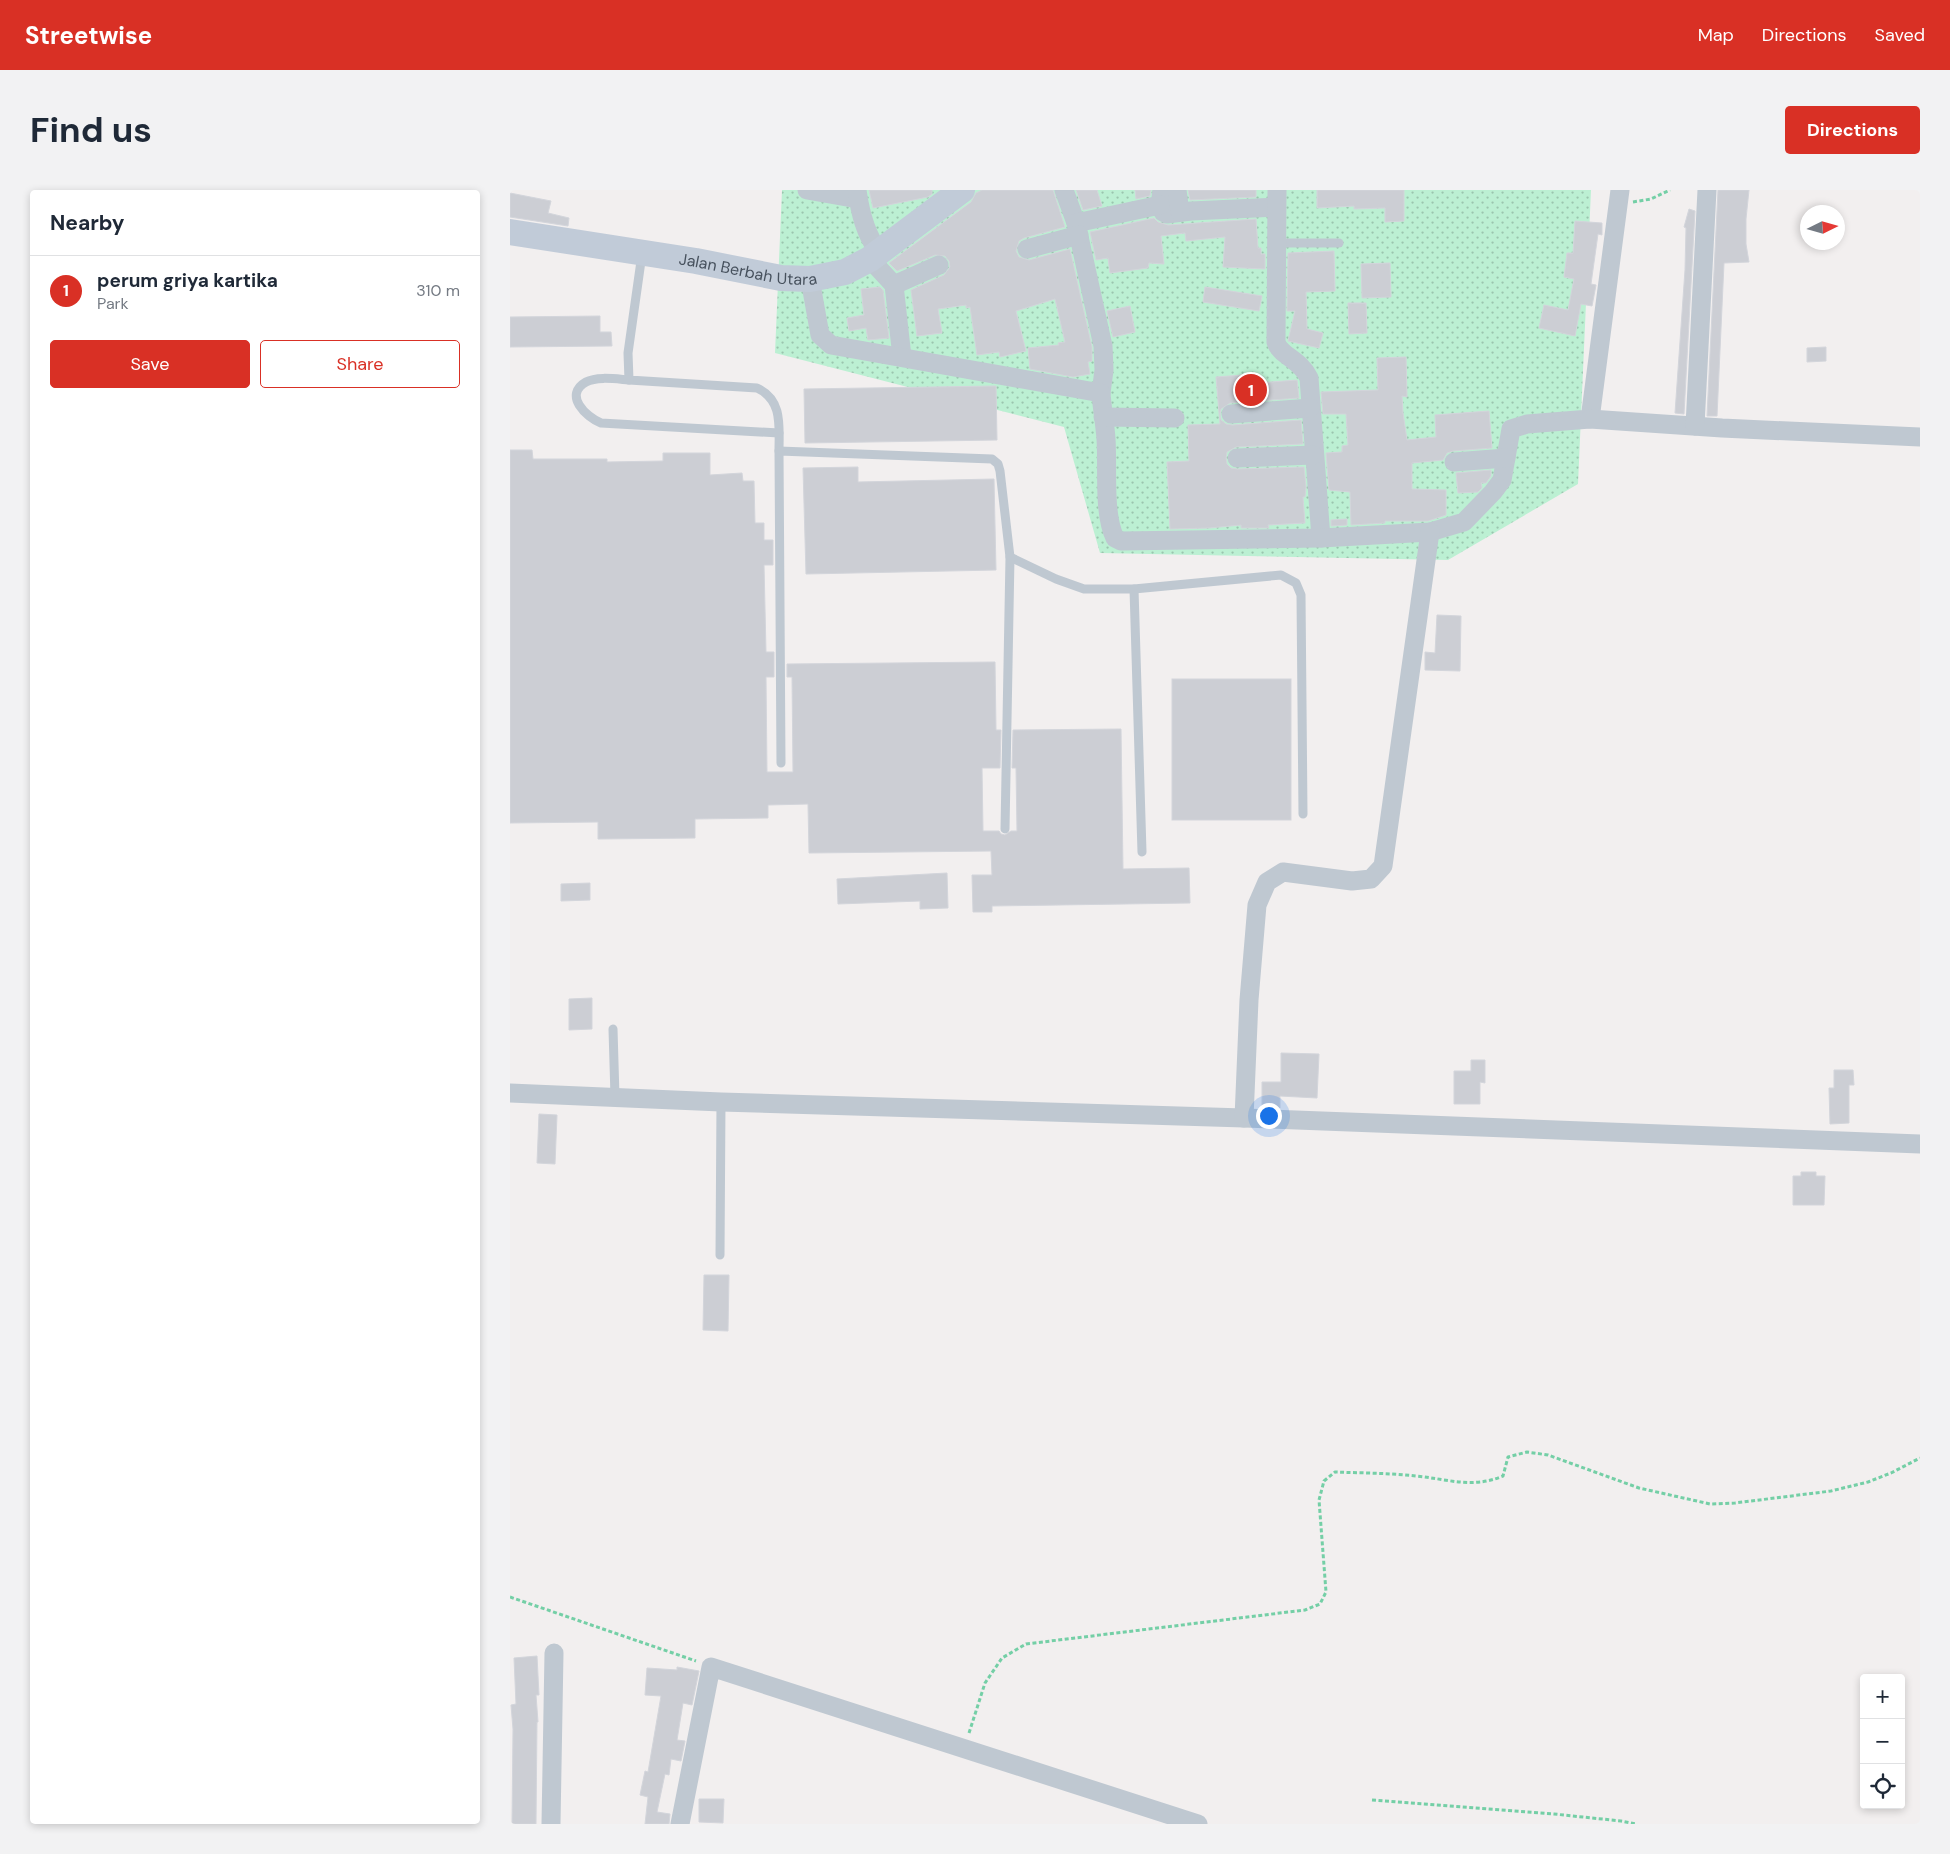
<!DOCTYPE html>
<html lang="en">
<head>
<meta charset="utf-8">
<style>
  body { margin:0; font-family:"DM Sans",sans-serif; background:#f2f2f3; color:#1f2937 }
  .controls { position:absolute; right:15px; bottom:15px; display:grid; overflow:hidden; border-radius:5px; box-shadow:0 2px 8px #0003 }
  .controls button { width:45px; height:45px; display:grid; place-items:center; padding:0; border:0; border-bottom:1px solid #e0e1e3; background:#fff; color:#1f2937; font:25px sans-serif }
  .compass { position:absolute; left:1290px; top:15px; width:45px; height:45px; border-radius:50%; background:#fff; box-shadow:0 2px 8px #0003; rotate:85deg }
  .you { position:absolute; left:758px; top:925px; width:18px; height:18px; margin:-12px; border:4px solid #fff; border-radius:50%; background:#1a73e8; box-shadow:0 0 0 8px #1a73e833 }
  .badge { display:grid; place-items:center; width:32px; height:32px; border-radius:50%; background:#d93025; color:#fff; font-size:16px; font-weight:700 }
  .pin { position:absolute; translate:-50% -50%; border:2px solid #fff; box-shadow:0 1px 5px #0006 }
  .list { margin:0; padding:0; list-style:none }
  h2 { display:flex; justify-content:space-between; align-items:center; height:65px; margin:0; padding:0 20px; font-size:21px }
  h2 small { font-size:16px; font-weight:400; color:#747a83 }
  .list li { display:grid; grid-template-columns:32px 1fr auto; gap:15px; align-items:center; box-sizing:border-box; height:70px; padding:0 20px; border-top:1px solid #e0e1e3 }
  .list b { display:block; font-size:19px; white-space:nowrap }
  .list p { margin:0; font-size:16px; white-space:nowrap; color:#747a83 }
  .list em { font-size:16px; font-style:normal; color:#747a83 }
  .actions { display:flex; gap:10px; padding:15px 20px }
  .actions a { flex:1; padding:11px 0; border:1px solid #d93025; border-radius:5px; text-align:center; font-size:18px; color:#d93025 }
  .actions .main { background:#d93025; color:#fff }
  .icon { flex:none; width:28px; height:28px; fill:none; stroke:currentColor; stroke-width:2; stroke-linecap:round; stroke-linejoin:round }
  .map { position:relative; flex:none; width:1410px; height:1634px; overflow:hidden; border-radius:5px }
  header { display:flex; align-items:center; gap:30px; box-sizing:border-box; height:70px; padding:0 25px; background:#d93025; color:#fff }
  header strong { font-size:24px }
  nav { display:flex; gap:28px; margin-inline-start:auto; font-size:18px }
  .intro { display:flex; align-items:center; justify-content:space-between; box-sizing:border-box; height:120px; padding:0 30px }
  h1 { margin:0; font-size:35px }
  .button { padding:12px 22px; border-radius:5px; background:#d93025; color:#fff; font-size:18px; font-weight:700 }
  main { display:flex; gap:30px; padding:0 30px }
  aside { flex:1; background:#fff; border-radius:5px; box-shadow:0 2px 8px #0003 }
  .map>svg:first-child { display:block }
  .park { fill:url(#park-dots) }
  .building { fill:#ccced4; stroke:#d3d5db }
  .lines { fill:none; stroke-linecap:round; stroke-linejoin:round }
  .path { stroke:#74cfa6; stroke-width:3; stroke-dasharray:4 2.5; stroke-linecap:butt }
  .lane { stroke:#bfc8d1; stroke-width:9 }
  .street { stroke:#bfc8d1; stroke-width:19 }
  .secondary { stroke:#c1cbd8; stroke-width:26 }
  .labels { text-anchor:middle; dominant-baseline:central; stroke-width:4.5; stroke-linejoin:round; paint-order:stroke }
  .street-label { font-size:16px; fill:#47515d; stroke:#fff }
</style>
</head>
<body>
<header>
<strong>Streetwise</strong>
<nav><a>Map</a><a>Directions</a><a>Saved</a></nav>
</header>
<div class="intro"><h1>Find us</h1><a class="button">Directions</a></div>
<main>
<aside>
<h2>Nearby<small></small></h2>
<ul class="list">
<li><span class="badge">1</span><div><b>perum griya kartika</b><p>Park</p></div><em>310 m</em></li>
</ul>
<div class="actions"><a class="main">Save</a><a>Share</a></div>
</aside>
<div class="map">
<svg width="1410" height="1634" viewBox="0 0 1410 1634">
  <defs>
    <pattern id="park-dots" width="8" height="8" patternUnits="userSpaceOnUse" patternTransform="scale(1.25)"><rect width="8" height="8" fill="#bcf0d3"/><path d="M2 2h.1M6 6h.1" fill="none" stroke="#9bc5ae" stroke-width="1.8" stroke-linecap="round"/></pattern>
  </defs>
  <rect width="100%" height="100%" fill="#f2efef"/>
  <polygon class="park" points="272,0 1081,0 1068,294 938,370 590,363 554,237 265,163"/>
  <g class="building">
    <polygon points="359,0 422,0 422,4 418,7 363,18"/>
    <polygon points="472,0 543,0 555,37 514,48 509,51 506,61 509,67 519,70 560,59 582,157 582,171 578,172 580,184 563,187 520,179 518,158 549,155 548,153 555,152 545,109 506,121 516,161 490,167 489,162 467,165 460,117 456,118 456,115 428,119 432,143 407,146 401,100 434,85 440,77 439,71 435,66 425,65 387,81 379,73 461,12 466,3"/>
    <polygon points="566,0 587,0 592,16 573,20"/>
    <polygon points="625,0 641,0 640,6 626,9"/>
    <polygon points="678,0 746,0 746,7 680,10"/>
    <polygon points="807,0 894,0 894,31 875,32 875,18 844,19 844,16 807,18"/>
    <polygon points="1208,0 1239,0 1236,29 1236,54 1239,72 1214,73 1207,226 1197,226"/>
    <polygon points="0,3 41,11 38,23 59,28 58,36 0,27"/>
    <polygon points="1179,19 1185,21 1174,224 1165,223 1175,80 1176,38 1174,37"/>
    <polygon points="644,28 648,32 658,35 746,29 748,58 751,58 751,64 755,64 755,79 713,77 715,47 676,51 675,43 651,46 654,74 639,73 638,78 600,83 598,68 586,70 580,42"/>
    <polygon points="1065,31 1092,33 1092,45 1088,44 1081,94 1086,95 1082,116 1071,114 1065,146 1029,138 1034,115 1058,120 1064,89 1054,87 1057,63 1063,63"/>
    <polygon points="824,61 825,101 796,102 797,139 813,143 809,158 778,151 785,121 777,121 778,63"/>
    <polygon points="880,73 881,107 852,108 851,74"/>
    <polygon points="370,97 373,100 379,148 358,150 356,138 339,141 337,128 354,125 351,99"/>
    <polygon points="695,97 752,106 749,121 693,112"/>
    <polygon points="838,113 856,113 857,143 839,144"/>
    <polygon points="620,116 625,142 603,147 597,121"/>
    <polygon points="90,126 90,142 101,142 102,156 0,157 0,127"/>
    <polygon points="1316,157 1316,171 1297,172 1297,158"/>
    <polygon points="896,167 897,207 892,206 893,223 897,250 926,247 925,225 979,221 982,258 943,261 937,263 933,270 902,273 902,299 936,300 936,325 918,331 875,331 875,333 841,335 840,302 819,300 816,263 832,262 832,256 838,255 836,224 813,224 811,202 868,200 867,168"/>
    <polygon points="747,184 748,193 787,190 789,208 720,213 711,219 710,224 711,230 716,234 722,235 791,230 793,254 726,257 717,262 716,268 717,274 721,278 727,279 794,277 796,297 795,307 793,307 795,333 758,335 759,338 731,338 731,335 699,338 660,339 657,272 679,271 678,235 710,234 706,187"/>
    <polygon points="486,196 487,250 295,253 294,199"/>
    <polygon points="0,260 22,260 23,269 97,269 97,272 153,271 153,263 200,263 200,285 232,283 233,291 244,291 245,333 254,333 254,350 263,350 263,375 254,375 256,462 264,462 264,487 256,487 257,582 283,582 282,487 277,487 277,474 485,472 486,540 491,540 490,578 472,578 473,641 489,641 491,644 495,645 501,641 507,641 506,578 502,578 503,540 611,539 613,679 679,678 680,713 482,716 482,722 463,722 462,685 482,685 481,661 299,663 298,614 258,615 258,628 185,629 185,648 88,649 88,632 0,633"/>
    <polygon points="348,277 348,292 484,289 486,380 296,384 293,278"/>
    <polygon points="981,280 981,286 976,293 971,293 972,298 968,302 948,303 946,283"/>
    <polygon points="837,329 837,335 821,336 821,330"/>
    <polygon points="927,425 951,426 950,481 915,480 915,462 925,463"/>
    <rect x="662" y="489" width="119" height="141"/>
    <polygon points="437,683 438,718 410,719 410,711 328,714 327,689"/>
    <polygon points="80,693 80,710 51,711 51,694"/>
    <polygon points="82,808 82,839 59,840 59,809"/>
    <polygon points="771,863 809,864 807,908 770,906 770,918 752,917 752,892 771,892"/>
    <polygon points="961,870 975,870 975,893 970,892 970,914 944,914 944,881 961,881"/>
    <polygon points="1324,880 1343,880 1344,895 1339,895 1339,933 1320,934 1319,898 1324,898"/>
    <polygon points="29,924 47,925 45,974 27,973"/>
    <polygon points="1291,982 1306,982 1306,986 1315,986 1314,1015 1283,1015 1283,986 1291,986"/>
    <polygon points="194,1085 219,1085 218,1141 193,1140"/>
    <polygon points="27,1466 29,1505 26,1505 28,1532 27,1532 26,1634 2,1634 3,1539 1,1515 6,1514 4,1468"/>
    <polygon points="167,1477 189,1481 182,1515 173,1513 167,1550 175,1551 171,1571 161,1569 159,1585 155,1584 147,1622 160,1624 159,1634 135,1634 138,1607 130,1605 135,1581 138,1582 151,1506 135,1505 137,1478 167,1480"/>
    <polygon points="189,1609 214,1609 213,1633 189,1632"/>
  </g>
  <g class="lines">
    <g class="path">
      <polyline points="1123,12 1141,9 1160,0"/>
      <polyline points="0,1407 186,1471"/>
      <path d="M459,1543l16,-50 17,-25 24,-14 279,-34 15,-6 6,-12 -7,-92 5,-19 11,-9c26,1 54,1 81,4 32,3 56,13 87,0l5,-19 19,-5 21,3 91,33 71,16 25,-1 96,-12 37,-9 23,-9 29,-15"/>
      <polyline points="862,1610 1044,1624 1111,1631 1126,1634"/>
    </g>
    <g class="lane">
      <polyline points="766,53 829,53"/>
      <path d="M132,64l-14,99 1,27 128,8c26,12 22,38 22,63"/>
      <path d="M119,190c-13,-1 -32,-4 -43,2 -23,13 0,35 15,41l178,10"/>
      <polyline points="500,367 546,389 574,399 624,399 771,385 786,393 791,405 793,624"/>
      <polyline points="624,399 632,662"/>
      <polyline points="271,573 269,261 482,269 488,274 490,281 500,367 495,639"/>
      <polyline points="103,839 105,907"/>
      <polyline points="210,1065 211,912"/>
    </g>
    <g class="street">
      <polyline points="297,0 348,9"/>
      <path d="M347,0c3,22 8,44 22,62"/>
      <polyline points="554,0 566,33 593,156 594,180 591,203"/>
      <polyline points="652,0 650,15 653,22 657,24 681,21 766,17"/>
      <polyline points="667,0 670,22"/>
      <path d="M767,0l-1,152c4,14 24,17 33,36l12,160"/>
      <polyline points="566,33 650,15"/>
      <polyline points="517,59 569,45"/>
      <polyline points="360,69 384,95 392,167"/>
      <path d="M300,89l10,56 11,10 270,48c1,15 4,31 5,46 2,28 -3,75 9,99l6,3 200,-3 109,-6 34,-10 29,-30 9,-12 9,-51 16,-5 63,-5 30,-229"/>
      <polyline points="384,95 429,75"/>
      <polyline points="721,224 800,218"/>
      <polyline points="593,227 665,228"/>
      <polyline points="1080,229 1212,238 1410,247"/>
      <polyline points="1185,236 1197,0"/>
      <polyline points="727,268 803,265"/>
      <polyline points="944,272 996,268"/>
      <polyline points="0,903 211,912 734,928 1410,954"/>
      <polyline points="734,928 739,810 747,715 757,692 773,682 842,691 861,689 873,676 920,342"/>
      <polyline points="41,1634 44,1463"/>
      <polyline points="170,1634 201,1477 688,1634"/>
    </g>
    <path class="secondary" id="s1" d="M0,42l186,29 85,17 29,1 35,-7 25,-13 92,-69"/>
  </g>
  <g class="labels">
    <g class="street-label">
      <text stroke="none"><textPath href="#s1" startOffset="241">Jalan Berbah Utara</textPath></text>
    </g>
  </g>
</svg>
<div class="controls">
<button>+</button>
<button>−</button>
<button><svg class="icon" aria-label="locate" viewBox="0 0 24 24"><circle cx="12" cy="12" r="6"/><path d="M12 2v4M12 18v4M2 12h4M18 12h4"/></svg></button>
</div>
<svg class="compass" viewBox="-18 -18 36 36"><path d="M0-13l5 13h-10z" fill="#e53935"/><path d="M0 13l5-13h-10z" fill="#747a83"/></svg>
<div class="you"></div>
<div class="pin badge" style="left:741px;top:200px">1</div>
</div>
</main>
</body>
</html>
